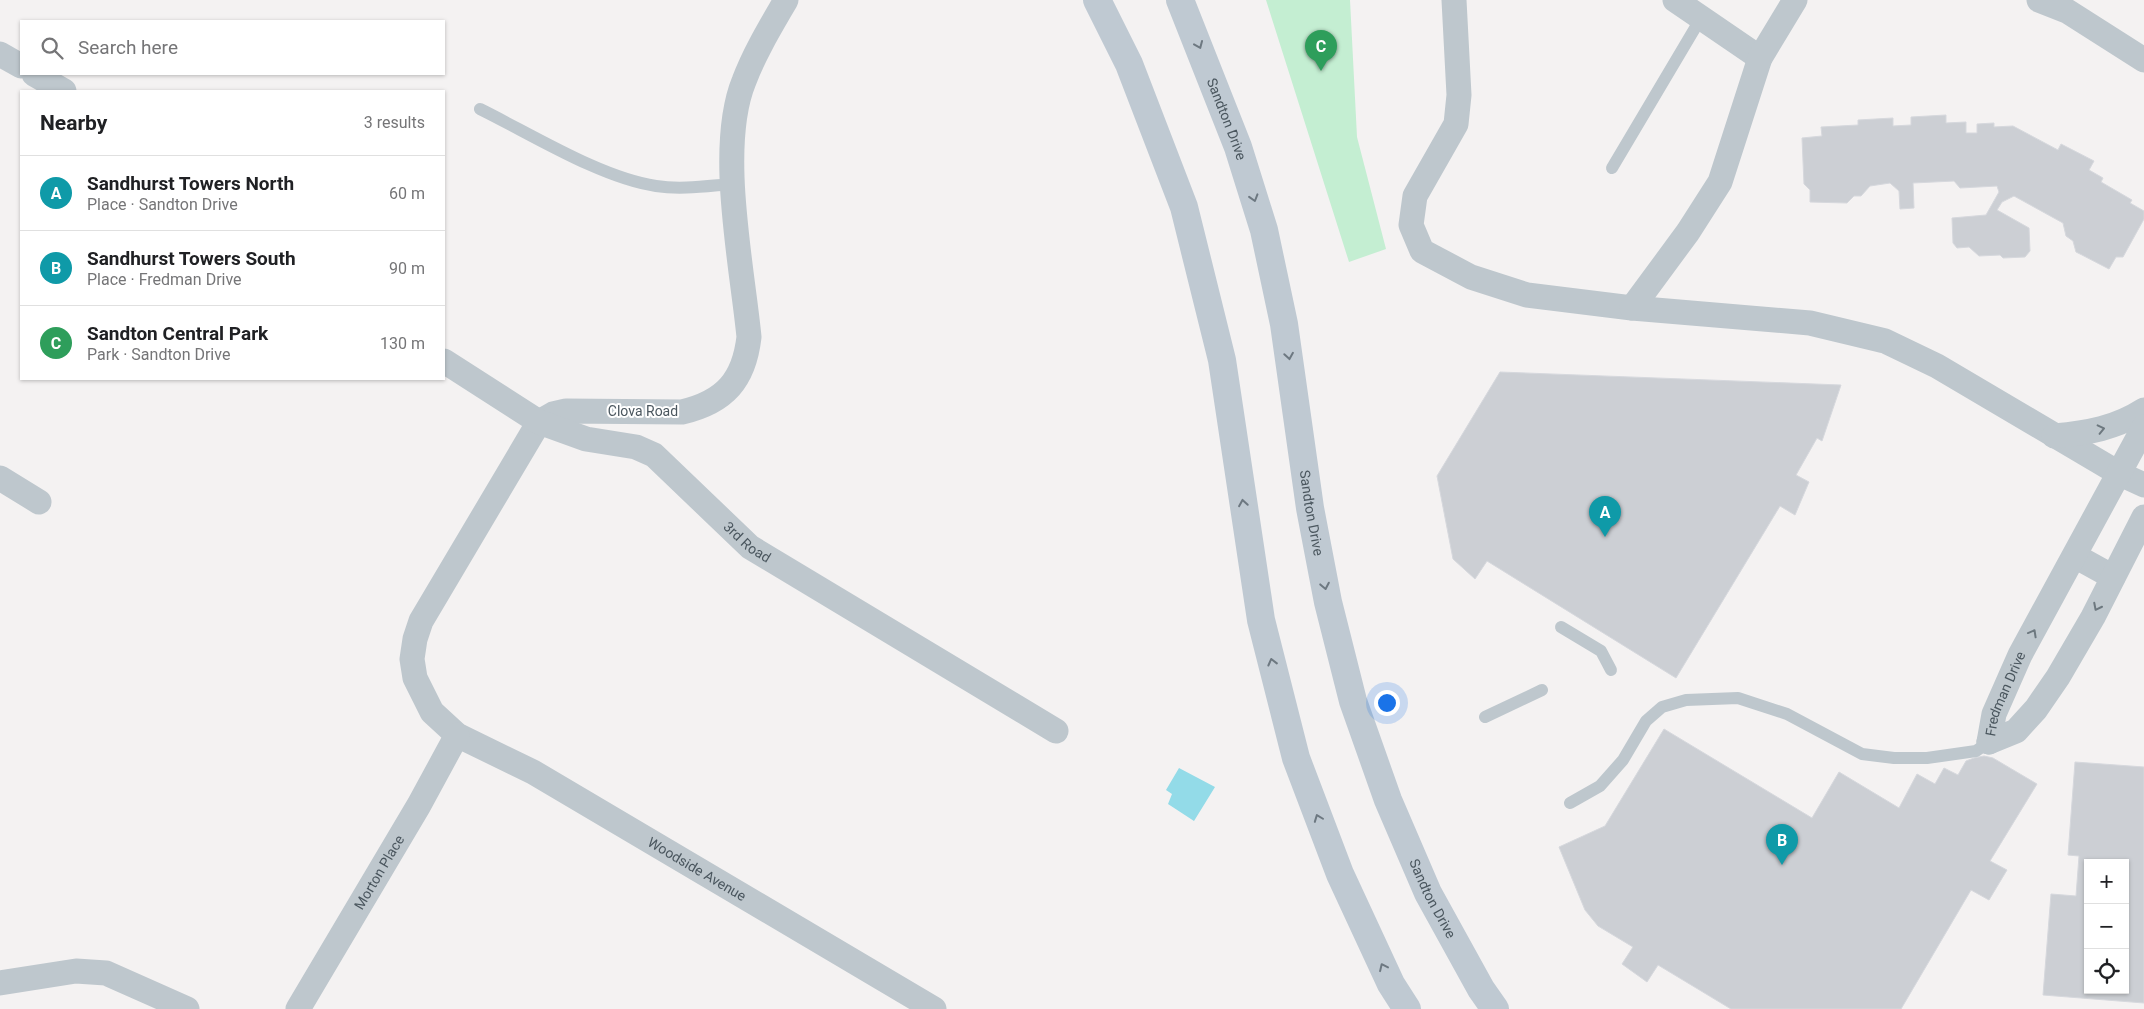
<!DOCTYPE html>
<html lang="en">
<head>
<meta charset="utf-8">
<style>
  body { margin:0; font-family:Roboto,sans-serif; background:#f6f6f6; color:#202124 }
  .controls { position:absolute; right:15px; bottom:15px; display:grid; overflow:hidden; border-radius:0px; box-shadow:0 1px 4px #0004 }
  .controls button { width:45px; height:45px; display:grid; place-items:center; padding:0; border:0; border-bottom:1px solid #e0e0e0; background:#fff; color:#202124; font:25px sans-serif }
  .you { position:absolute; left:1386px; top:702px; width:18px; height:18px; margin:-12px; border:4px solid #fff; border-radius:50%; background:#1a73e8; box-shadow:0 0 0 8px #1a73e833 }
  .badge { display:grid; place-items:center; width:32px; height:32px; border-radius:50%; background:#0b8043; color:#fff; font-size:16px; font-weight:700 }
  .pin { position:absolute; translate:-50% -41px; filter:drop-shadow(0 1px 2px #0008) }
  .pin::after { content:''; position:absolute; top:26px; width:18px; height:15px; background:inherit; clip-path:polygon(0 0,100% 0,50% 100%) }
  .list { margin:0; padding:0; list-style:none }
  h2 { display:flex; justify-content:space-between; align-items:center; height:65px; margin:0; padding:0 20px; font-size:21px }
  h2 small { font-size:16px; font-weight:400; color:#757577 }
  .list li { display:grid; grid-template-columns:32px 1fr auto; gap:15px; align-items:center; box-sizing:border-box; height:75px; padding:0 20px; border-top:1px solid #e0e0e0 }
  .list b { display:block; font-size:19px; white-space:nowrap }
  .list p { margin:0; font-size:16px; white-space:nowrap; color:#757577 }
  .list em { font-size:16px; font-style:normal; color:#757577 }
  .icon { flex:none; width:28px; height:28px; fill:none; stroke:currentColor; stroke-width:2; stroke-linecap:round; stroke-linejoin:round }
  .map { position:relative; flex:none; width:2144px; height:1009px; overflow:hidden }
  .search { position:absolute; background:#fff; box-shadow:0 1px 4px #0004; left:20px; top:20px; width:425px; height:55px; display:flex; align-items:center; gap:12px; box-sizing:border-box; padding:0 18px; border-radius:0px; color:#757577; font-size:19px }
  .panel { position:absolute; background:#fff; box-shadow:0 1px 4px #0004; left:20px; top:90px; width:425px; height:290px; border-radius:0px }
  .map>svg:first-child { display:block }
  .green { fill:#c4eed2 }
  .water { fill:#93dbe8 }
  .building { fill:#cccfd4; stroke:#d6d8dd; fill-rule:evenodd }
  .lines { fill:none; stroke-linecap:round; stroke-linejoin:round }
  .lane { stroke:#bec7cd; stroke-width:12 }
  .street { stroke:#bec7cd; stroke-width:25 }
  .secondary { stroke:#bfc9d2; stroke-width:28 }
  .oneway { stroke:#6d7881 }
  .oneway2 { stroke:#6d787f }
  .labels { text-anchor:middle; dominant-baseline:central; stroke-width:4; stroke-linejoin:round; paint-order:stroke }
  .street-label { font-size:14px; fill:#4a565e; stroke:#fff }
</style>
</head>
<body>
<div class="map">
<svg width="2144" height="1009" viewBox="0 0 2144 1009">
  <rect width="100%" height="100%" fill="#f4f2f2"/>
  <polygon class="green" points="1266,0 1350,0 1357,137 1386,249 1349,262"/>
  <polygon class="water" points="1179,768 1215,787 1194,821 1168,804 1172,794 1166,790"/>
  <g class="building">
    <polygon points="1946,115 1946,123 1966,122 1966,133 1977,133 1977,124 1994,123 1994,127 2013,126 2058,150 2061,144 2094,161 2089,170 2103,178 2101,182 2132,200 2130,203 2144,211 2144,219 2123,257 2116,257 2109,269 2082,255 2076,252 2073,241 2066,236 2063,223 2014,196 2002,202 1997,210 2029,228 2030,251 2025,257 2003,258 2000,255 1979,256 1969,247 1957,248 1953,243 1952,218 1986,215 1999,192 1997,186 1960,188 1954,181 1913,183 1914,208 1900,209 1899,191 1890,183 1870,186 1861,196 1854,196 1847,203 1810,202 1810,190 1804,184 1802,138 1822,136 1821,127 1858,125 1858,120 1893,118 1893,126 1911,125 1911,117"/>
    <polygon points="1500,372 1841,385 1822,441 1817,438 1796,475 1809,482 1795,515 1780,506 1676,678 1487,561 1475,579 1453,559 1437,476"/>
    <polygon points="1664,729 1812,818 1839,772 1899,808 1917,774 1935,784 1944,768 1958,775 1966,761 1974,758 1984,756 1993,758 2037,784 1990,861 2007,870 1989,900 1971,890 1901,1009 1731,1009 1658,965 1647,982 1622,964 1633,947 1598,926 1585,910 1559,847 1605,826"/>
    <path d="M2075,762l69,5v236l-101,-8 8,-101 25,2 3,-40 -11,-1zM2088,863h37v127h-37z"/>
  </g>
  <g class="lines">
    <g class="lane">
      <path d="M480,109c51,25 121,69 176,77 25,4 51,0 76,-2"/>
      <polyline points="1612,168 1701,18"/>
      <polyline points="1561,627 1601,651 1611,670"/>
      <polyline points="1485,717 1542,690"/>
      <polyline points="1570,803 1600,786 1623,760 1646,721 1662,707 1686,700 1738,698 1787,714 1862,754 1894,758 1927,758 1976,751 1989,742"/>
    </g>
    <g class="street">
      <path id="s1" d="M786,0c-15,26 -31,52 -42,81 -27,66 -2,184 5,256 -5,43 -24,65 -67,75l-116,-1 -13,3 -14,8 -118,199 -6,18 -3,20 3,19 17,34 25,23 76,37 401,237"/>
      <polyline points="1454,0 1459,95 1456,124 1415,196 1411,225 1422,251 1471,277 1527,295 1632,308"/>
      <polyline points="1675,0 1760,58"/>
      <polyline points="1795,0 1760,58 1720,182 1688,232 1632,308 1810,323 1885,341 1937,366 2120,474 2144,485"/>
      <polyline points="2039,0 2067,11 2144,60"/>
      <polyline points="0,54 21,66"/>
      <polyline points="34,74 64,91"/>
      <path id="s2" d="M444,361l95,61 47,17 50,8 18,8 96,92 306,184"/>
      <path d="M2054,436c34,-3 62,-8 90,-26"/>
      <polyline points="0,478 39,502"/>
      <polyline points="2075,556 2113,577"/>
      <path id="s3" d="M1989,742l5,-28 26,-59 124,-228"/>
      <polyline points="1989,742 2016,731 2036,709 2058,677 2093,617 2144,517"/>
      <polyline points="0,983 76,971 106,973 187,1009"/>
      <path id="s4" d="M298,1009l121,-204 38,-70"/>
    </g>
    <g class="secondary">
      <polyline points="1097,0 1129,64 1184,207 1222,360 1261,620 1296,758 1340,874 1391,984 1407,1009"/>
      <path id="s5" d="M1180,0l58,147 26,83 20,94 26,184 18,94 25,99 35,99 40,93 53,96 14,20"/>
    </g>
  </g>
  <defs><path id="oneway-chevron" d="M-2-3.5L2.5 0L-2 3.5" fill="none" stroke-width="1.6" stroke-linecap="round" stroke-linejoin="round" transform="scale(1.25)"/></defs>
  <g class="oneway">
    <use href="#oneway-chevron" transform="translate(1199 45) rotate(67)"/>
    <use href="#oneway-chevron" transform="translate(1254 198) rotate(73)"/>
    <use href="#oneway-chevron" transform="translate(1289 356) rotate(81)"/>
    <use href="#oneway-chevron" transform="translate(1243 503) rotate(-99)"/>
    <use href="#oneway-chevron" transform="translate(1325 586) rotate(79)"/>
    <use href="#oneway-chevron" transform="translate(1272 662) rotate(-104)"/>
    <use href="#oneway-chevron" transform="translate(1318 818) rotate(-111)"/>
    <use href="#oneway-chevron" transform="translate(1383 967) rotate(-115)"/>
  </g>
  <g class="oneway2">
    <use href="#oneway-chevron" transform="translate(2101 429) rotate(-13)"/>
    <use href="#oneway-chevron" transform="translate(2097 607) rotate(117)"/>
    <use href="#oneway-chevron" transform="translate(2033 633) rotate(-61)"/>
  </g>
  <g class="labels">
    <g class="street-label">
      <text stroke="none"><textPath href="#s5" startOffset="128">Sandton Drive</textPath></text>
      <text x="643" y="411">Clova Road</text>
      <text stroke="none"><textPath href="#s5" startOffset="532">Sandton Drive</textPath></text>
      <text stroke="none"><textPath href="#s2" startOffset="361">3rd Road</textPath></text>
      <text stroke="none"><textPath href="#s3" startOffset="51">Fredman Drive</textPath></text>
      <text stroke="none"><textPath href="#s1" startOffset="1241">Woodside Avenue</textPath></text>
      <text stroke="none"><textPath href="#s4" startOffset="159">Morton Place</textPath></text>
      <text stroke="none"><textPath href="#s5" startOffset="938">Sandton Drive</textPath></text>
    </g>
  </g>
</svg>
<div class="controls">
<button>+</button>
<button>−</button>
<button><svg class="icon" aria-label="locate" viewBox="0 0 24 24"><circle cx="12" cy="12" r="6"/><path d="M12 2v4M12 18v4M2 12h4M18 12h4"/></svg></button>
</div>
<div class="you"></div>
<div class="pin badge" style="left:1605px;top:537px;background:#0f9aa8">A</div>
<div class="pin badge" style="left:1782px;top:865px;background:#0f9aa8">B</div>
<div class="pin badge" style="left:1321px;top:71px;background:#2e9e5b">C</div>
<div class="search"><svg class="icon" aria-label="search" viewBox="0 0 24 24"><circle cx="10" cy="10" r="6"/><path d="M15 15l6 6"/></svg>Search here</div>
<section class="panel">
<h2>Nearby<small>3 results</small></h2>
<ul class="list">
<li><span class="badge" style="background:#0f9aa8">A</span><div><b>Sandhurst Towers North</b><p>Place · Sandton Drive</p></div><em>60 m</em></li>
<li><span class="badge" style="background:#0f9aa8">B</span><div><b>Sandhurst Towers South</b><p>Place · Fredman Drive</p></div><em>90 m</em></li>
<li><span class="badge" style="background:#2e9e5b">C</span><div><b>Sandton Central Park</b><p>Park · Sandton Drive</p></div><em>130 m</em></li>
</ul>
</section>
</div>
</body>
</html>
